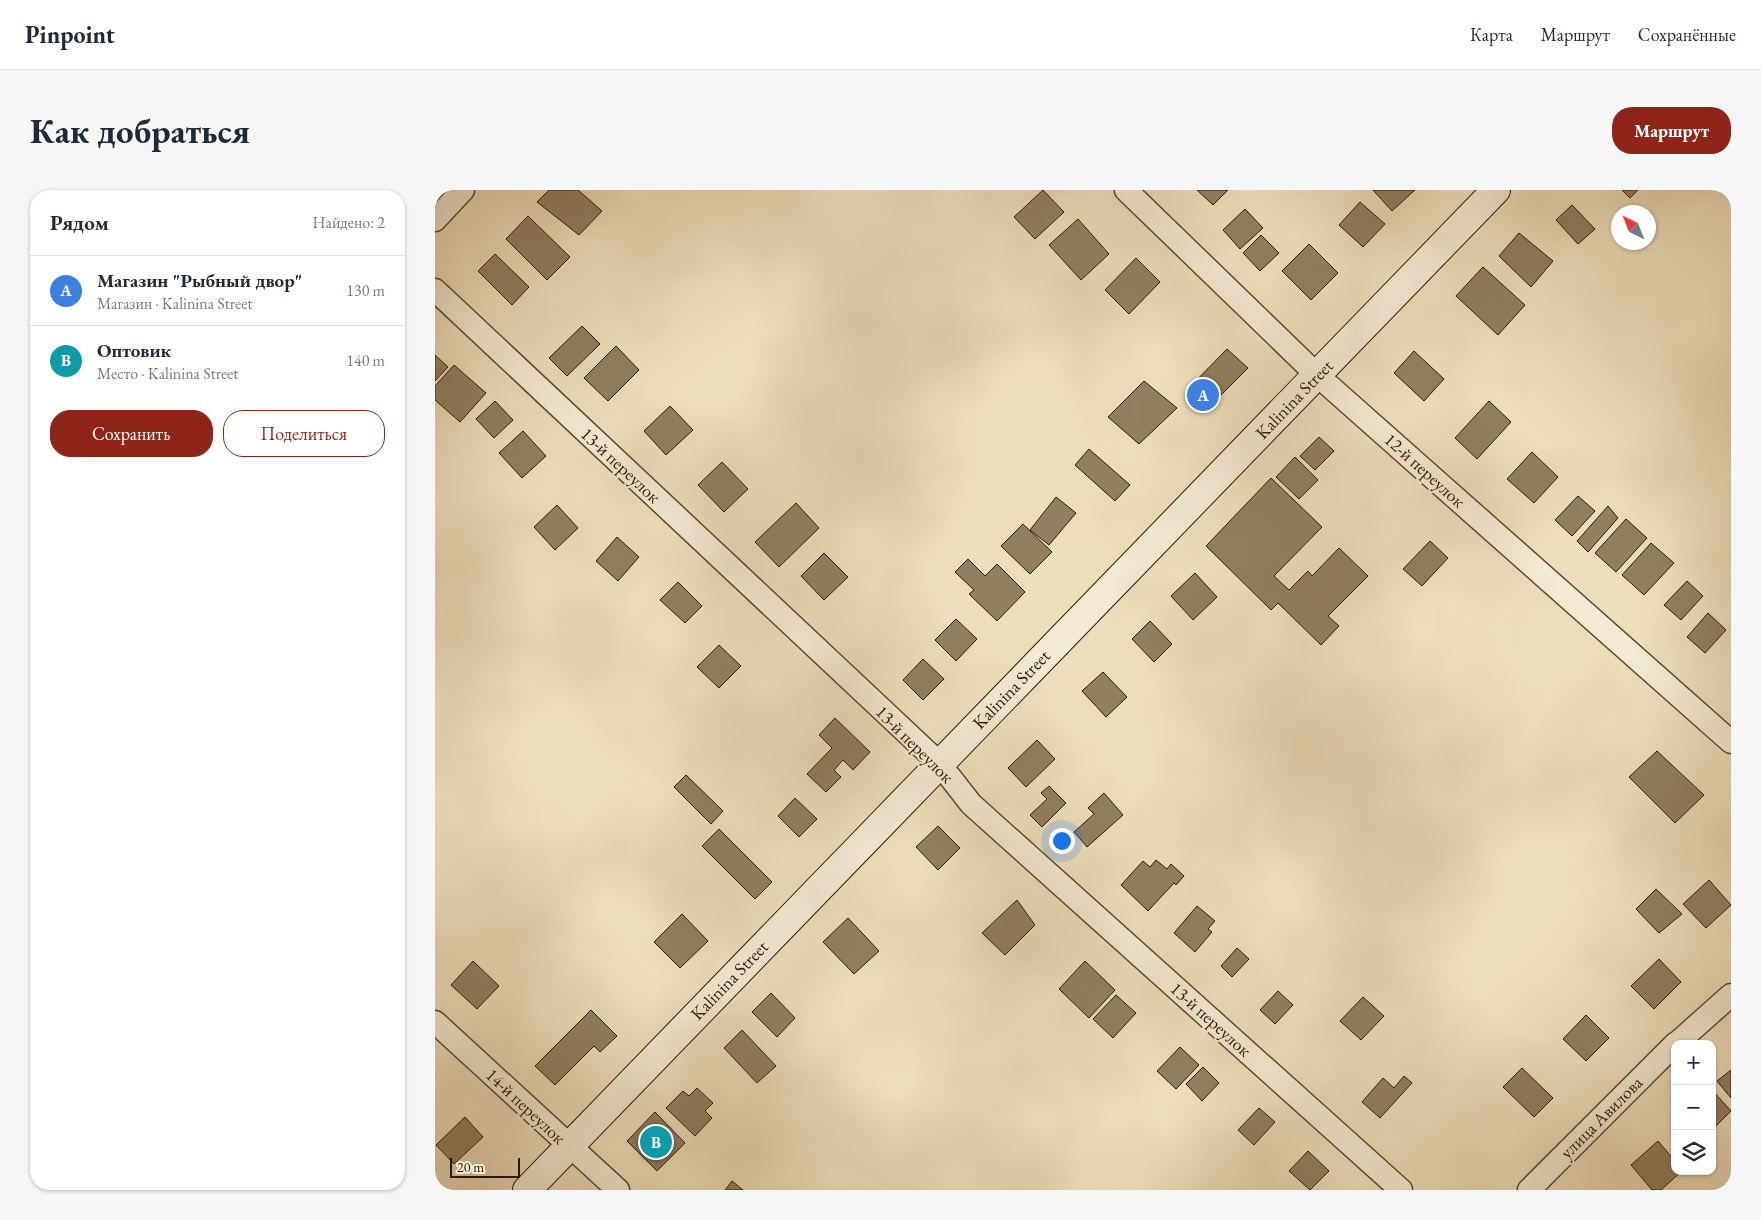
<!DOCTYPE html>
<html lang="ru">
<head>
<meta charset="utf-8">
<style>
  body { margin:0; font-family:"EB Garamond",serif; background:#f6f6f7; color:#1f2937 }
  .controls { position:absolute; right:15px; bottom:15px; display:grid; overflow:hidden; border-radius:10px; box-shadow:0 1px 4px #0004 }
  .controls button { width:45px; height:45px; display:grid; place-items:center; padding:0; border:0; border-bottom:1px solid #e0e1e3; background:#fff; color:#1f2937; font:25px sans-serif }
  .compass { position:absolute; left:1176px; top:15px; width:45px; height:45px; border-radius:50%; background:#fff; box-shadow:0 1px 4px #0004; rotate:318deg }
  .scale { position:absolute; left:15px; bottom:12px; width:70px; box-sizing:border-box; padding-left:5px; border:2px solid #2d1900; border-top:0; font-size:14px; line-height:18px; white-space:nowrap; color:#2d1900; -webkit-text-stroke:4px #f3ead3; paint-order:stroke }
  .you { position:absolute; left:626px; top:650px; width:18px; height:18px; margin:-12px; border:4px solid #fff; border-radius:50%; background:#1a73e8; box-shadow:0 0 0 8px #1a73e833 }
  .badge { display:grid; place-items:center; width:32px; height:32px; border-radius:50%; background:#8f2418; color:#fff; font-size:16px; font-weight:700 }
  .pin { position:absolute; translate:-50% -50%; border:2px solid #fff; box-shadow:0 1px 5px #0006 }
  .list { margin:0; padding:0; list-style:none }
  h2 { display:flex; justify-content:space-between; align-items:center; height:65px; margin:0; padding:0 20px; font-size:21px }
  h2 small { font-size:16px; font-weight:400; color:#747a83 }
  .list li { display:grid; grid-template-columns:32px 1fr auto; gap:15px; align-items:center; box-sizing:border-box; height:70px; padding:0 20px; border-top:1px solid #e0e1e3 }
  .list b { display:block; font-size:19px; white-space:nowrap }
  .list p { margin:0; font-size:16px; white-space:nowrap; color:#747a83 }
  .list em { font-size:16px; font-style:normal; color:#747a83 }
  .actions { display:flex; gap:10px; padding:15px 20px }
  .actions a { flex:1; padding:11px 0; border:1px solid #8f2418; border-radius:20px; text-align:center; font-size:18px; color:#8f2418 }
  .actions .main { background:#8f2418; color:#fff }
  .icon { flex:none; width:28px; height:28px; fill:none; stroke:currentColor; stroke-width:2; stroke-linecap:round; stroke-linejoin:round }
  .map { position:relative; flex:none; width:1296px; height:1000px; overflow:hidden; border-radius:20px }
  header { display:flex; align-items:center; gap:30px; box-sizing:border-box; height:70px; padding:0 25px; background:#fff; border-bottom:1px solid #e0e1e3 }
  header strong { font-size:24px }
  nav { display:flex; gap:28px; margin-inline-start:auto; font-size:18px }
  .intro { display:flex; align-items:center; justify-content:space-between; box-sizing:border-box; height:120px; padding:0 30px }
  h1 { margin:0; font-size:35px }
  .button { padding:12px 22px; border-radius:20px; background:#8f2418; color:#fff; font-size:18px; font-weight:700 }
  main { display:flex; gap:30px; padding:0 30px }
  aside { flex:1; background:#fff; border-radius:20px; box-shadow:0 1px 4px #0004 }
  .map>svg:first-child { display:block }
  .building { fill:#917f61; stroke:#2d1900 }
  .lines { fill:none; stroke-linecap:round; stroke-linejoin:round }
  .street-casing { stroke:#5d4a2f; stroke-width:25 }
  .secondary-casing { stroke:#2d1900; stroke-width:30 }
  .street { stroke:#f3ead3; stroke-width:22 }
  .secondary { stroke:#f3ead3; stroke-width:28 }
  .labels { text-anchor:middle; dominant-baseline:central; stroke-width:4; stroke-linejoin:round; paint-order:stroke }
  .street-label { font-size:18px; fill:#2d1900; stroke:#f3ead3 }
</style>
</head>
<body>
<header>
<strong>Pinpoint</strong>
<nav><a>Карта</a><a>Маршрут</a><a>Сохранённые</a></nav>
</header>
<div class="intro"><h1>Как добраться</h1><a class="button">Маршрут</a></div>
<main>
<aside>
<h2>Рядом<small>Найдено: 2</small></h2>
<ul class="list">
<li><span class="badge" style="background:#3f7fe0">A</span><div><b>Магазин &quot;Рыбный двор&quot;</b><p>Магазин · Kalinina Street</p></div><em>130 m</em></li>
<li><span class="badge" style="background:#0f9aa8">B</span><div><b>Оптовик</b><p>Место · Kalinina Street</p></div><em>140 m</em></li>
</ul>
<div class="actions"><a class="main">Сохранить</a><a>Поделиться</a></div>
</aside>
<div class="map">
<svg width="1296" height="1000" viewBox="0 0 1296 1000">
  <rect width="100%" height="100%" fill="#eddebb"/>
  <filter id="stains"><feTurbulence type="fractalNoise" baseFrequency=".004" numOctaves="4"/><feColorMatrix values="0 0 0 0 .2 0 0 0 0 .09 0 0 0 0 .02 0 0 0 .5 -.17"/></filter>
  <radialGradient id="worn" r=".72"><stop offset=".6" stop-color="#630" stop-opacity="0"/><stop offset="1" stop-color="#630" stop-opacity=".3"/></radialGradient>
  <g class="building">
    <polygon points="114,0 143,0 167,21 144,45 102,12"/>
    <polygon points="608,0 629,22 600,49 579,27"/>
    <polygon points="762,0 793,0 778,15"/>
    <polygon points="938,0 980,0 957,21"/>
    <polygon points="1187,0 1203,0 1195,8"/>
    <polygon points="925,12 950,34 928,57 904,35"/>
    <polygon points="1137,15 1160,39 1143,54 1121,30"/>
    <polygon points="810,19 828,38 805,59 788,40"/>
    <polygon points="93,26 135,67 112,90 71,49"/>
    <polygon points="643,29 674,64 646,90 614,55"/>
    <polygon points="1084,43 1118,71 1096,97 1064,66"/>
    <polygon points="826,45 844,63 825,81 808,63"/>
    <polygon points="874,54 903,83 876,110 847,81"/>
    <polygon points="60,64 94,97 77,115 43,81"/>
    <polygon points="701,68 725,92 694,124 670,100"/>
    <polygon points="1048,77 1090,115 1063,145 1021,106"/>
    <polygon points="147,136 165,154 132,186 114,168"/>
    <polygon points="181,156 204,180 173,211 149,188"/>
    <polygon points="792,159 813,178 771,220 751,201"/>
    <polygon points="979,161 1009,189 989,211 959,183"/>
    <polygon points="0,165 13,177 0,191"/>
    <polygon points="19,175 51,203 25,232 0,210 0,196"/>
    <polygon points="709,191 742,218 704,254 673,227"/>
    <polygon points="60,211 78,230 59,248 41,229"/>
    <polygon points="1054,211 1076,232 1042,269 1020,248"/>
    <polygon points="235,216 258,240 231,265 209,241"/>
    <polygon points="88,241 111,266 87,288 64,263"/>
    <polygon points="884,247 899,261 880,280 865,266"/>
    <polygon points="654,259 695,295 680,311 640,275"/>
    <polygon points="1097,262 1123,287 1099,313 1072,289"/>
    <polygon points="860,267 883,290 864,309 841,287"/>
    <polygon points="287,272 313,299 289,322 263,295"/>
    <polygon points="836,288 887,337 839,386 854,400 873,381 877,386 904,358 933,386 893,426 904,436 886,455 843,413 836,420 771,356"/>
    <polygon points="1143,306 1160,321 1137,346 1120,330"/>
    <polygon points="621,307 641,323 614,355 595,340"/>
    <polygon points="361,313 384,338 344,377 320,352"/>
    <polygon points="122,315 143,338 120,360 99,337"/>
    <polygon points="1173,316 1183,328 1153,362 1142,351"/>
    <polygon points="1191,329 1212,348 1181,382 1160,363"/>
    <polygon points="588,334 617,362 595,384 566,356"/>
    <polygon points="182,347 204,367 183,391 161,371"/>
    <polygon points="995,351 1013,368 987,396 968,379"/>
    <polygon points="1216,353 1239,373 1209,405 1187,385"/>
    <polygon points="389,363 413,387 389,410 366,386"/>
    <polygon points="533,369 550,386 562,374 590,402 562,431 534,404 539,400 520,382"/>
    <polygon points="760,383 782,407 758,430 736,406"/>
    <polygon points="1252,391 1268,406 1246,430 1229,415"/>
    <polygon points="243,392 267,416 250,433 225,410"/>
    <polygon points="1273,423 1291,440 1270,463 1252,447"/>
    <polygon points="521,429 542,449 521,471 500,450"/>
    <polygon points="715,431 737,454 719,472 697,449"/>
    <polygon points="284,455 306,476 284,498 262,477"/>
    <polygon points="488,469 509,489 488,510 468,490"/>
    <polygon points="668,482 692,507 671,527 647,501"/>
    <polygon points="400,528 435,562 418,580 408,570 399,580 406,587 391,602 372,584 397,558 384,545"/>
    <polygon points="602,550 620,569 591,597 573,578"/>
    <polygon points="1222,561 1269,605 1240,633 1194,587"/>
    <polygon points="251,585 288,621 276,634 239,597"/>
    <polygon points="614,596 631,613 607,637 595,625 612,609 606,603"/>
    <polygon points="669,603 688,625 652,657 639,642 659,624 653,618"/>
    <polygon points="360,608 382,629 364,647 343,626"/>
    <polygon points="503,636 525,658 503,680 481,657"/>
    <polygon points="284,639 337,692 320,709 267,656"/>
    <polygon points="721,670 732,679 736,674 749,686 741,695 739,693 713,721 686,695 708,671 715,677"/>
    <polygon points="1274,690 1296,715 1271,738 1248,714"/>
    <polygon points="1221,699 1247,724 1224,743 1201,719"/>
    <polygon points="582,710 600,735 570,765 547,743"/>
    <polygon points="762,716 780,731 773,739 777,742 760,762 739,743"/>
    <polygon points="247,724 273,751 245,778 219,752"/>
    <polygon points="413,728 444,761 419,784 388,752"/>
    <polygon points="802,758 814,769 797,787 786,776"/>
    <polygon points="1224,769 1246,792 1219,819 1196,796"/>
    <polygon points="38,771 64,796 42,819 16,795"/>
    <polygon points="650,771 680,800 654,828 624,799"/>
    <polygon points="843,801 858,815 840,834 825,820"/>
    <polygon points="336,803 360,828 342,847 317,822"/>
    <polygon points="681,805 701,823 678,848 658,829"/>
    <polygon points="928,807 949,826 926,850 905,831"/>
    <polygon points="156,820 182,846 165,862 159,856 120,895 100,876"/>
    <polygon points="1151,825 1174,848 1151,871 1128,849"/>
    <polygon points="307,840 341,876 322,893 289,858"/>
    <polygon points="745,857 764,875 741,899 722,881"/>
    <polygon points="768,877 784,893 767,911 751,894"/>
    <polygon points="1087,878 1118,908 1099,927 1068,897"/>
    <polygon points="1296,880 1296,908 1282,891"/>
    <polygon points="969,886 977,893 945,928 927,912 948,888 959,898"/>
    <polygon points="262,898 278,913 270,921 277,928 260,946 231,918 248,901 254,906"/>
    <polygon points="1277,900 1296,921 1277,940"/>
    <polygon points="824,918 840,932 819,955 803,940"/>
    <polygon points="220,922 250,953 222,981 192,951"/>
    <polygon points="30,927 48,947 19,974 1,955"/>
    <polygon points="1223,951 1240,971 1240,981 1247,981 1226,1000 1217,1000 1196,975"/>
    <polygon points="873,961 894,981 875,1000 854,981"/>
    <polygon points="297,991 308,1000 290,1000"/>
  </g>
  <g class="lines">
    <g class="street-casing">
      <g id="street">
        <polyline points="691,0 882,185 1296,552"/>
        <polyline points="0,30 28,0"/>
        <polyline points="0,100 504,573 536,614 966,1000"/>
        <polyline points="0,832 183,1000"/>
        <polyline points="1241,854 1296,805"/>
        <polyline points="1094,1000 1240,854"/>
      </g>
    </g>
    <g class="secondary-casing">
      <polyline id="secondary" points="92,1000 1061,0"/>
    </g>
    <use href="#street" class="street"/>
    <use href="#secondary" class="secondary"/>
  </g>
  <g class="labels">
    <g class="street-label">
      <text transform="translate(859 209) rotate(-46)">Kalinina Street</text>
      <text transform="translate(186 275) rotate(43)">13-й переулок</text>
      <text transform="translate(990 280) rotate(42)">12-й переулок</text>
      <text transform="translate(576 499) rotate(-46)">Kalinina Street</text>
      <text transform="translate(480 554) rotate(45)">13-й переулок</text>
      <text transform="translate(294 790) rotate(-46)">Kalinina Street</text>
      <text transform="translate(776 829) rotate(42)">13-й переулок</text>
      <text transform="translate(91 916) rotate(43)">14-й переулок</text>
      <text transform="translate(1166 927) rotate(-45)">улица Авилова</text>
    </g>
  </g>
  <rect width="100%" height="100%" filter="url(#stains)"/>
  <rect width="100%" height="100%" fill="url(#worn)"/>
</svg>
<div class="controls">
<button>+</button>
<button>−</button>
<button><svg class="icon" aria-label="layers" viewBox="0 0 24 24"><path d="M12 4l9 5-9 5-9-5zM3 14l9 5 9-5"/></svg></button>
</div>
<svg class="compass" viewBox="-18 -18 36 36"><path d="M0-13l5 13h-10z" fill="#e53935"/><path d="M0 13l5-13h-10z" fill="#747a83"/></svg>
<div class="scale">20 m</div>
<div class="you"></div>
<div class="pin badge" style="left:768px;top:205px;background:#3f7fe0">A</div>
<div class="pin badge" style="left:221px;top:952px;background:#0f9aa8">B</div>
</div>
</main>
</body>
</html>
